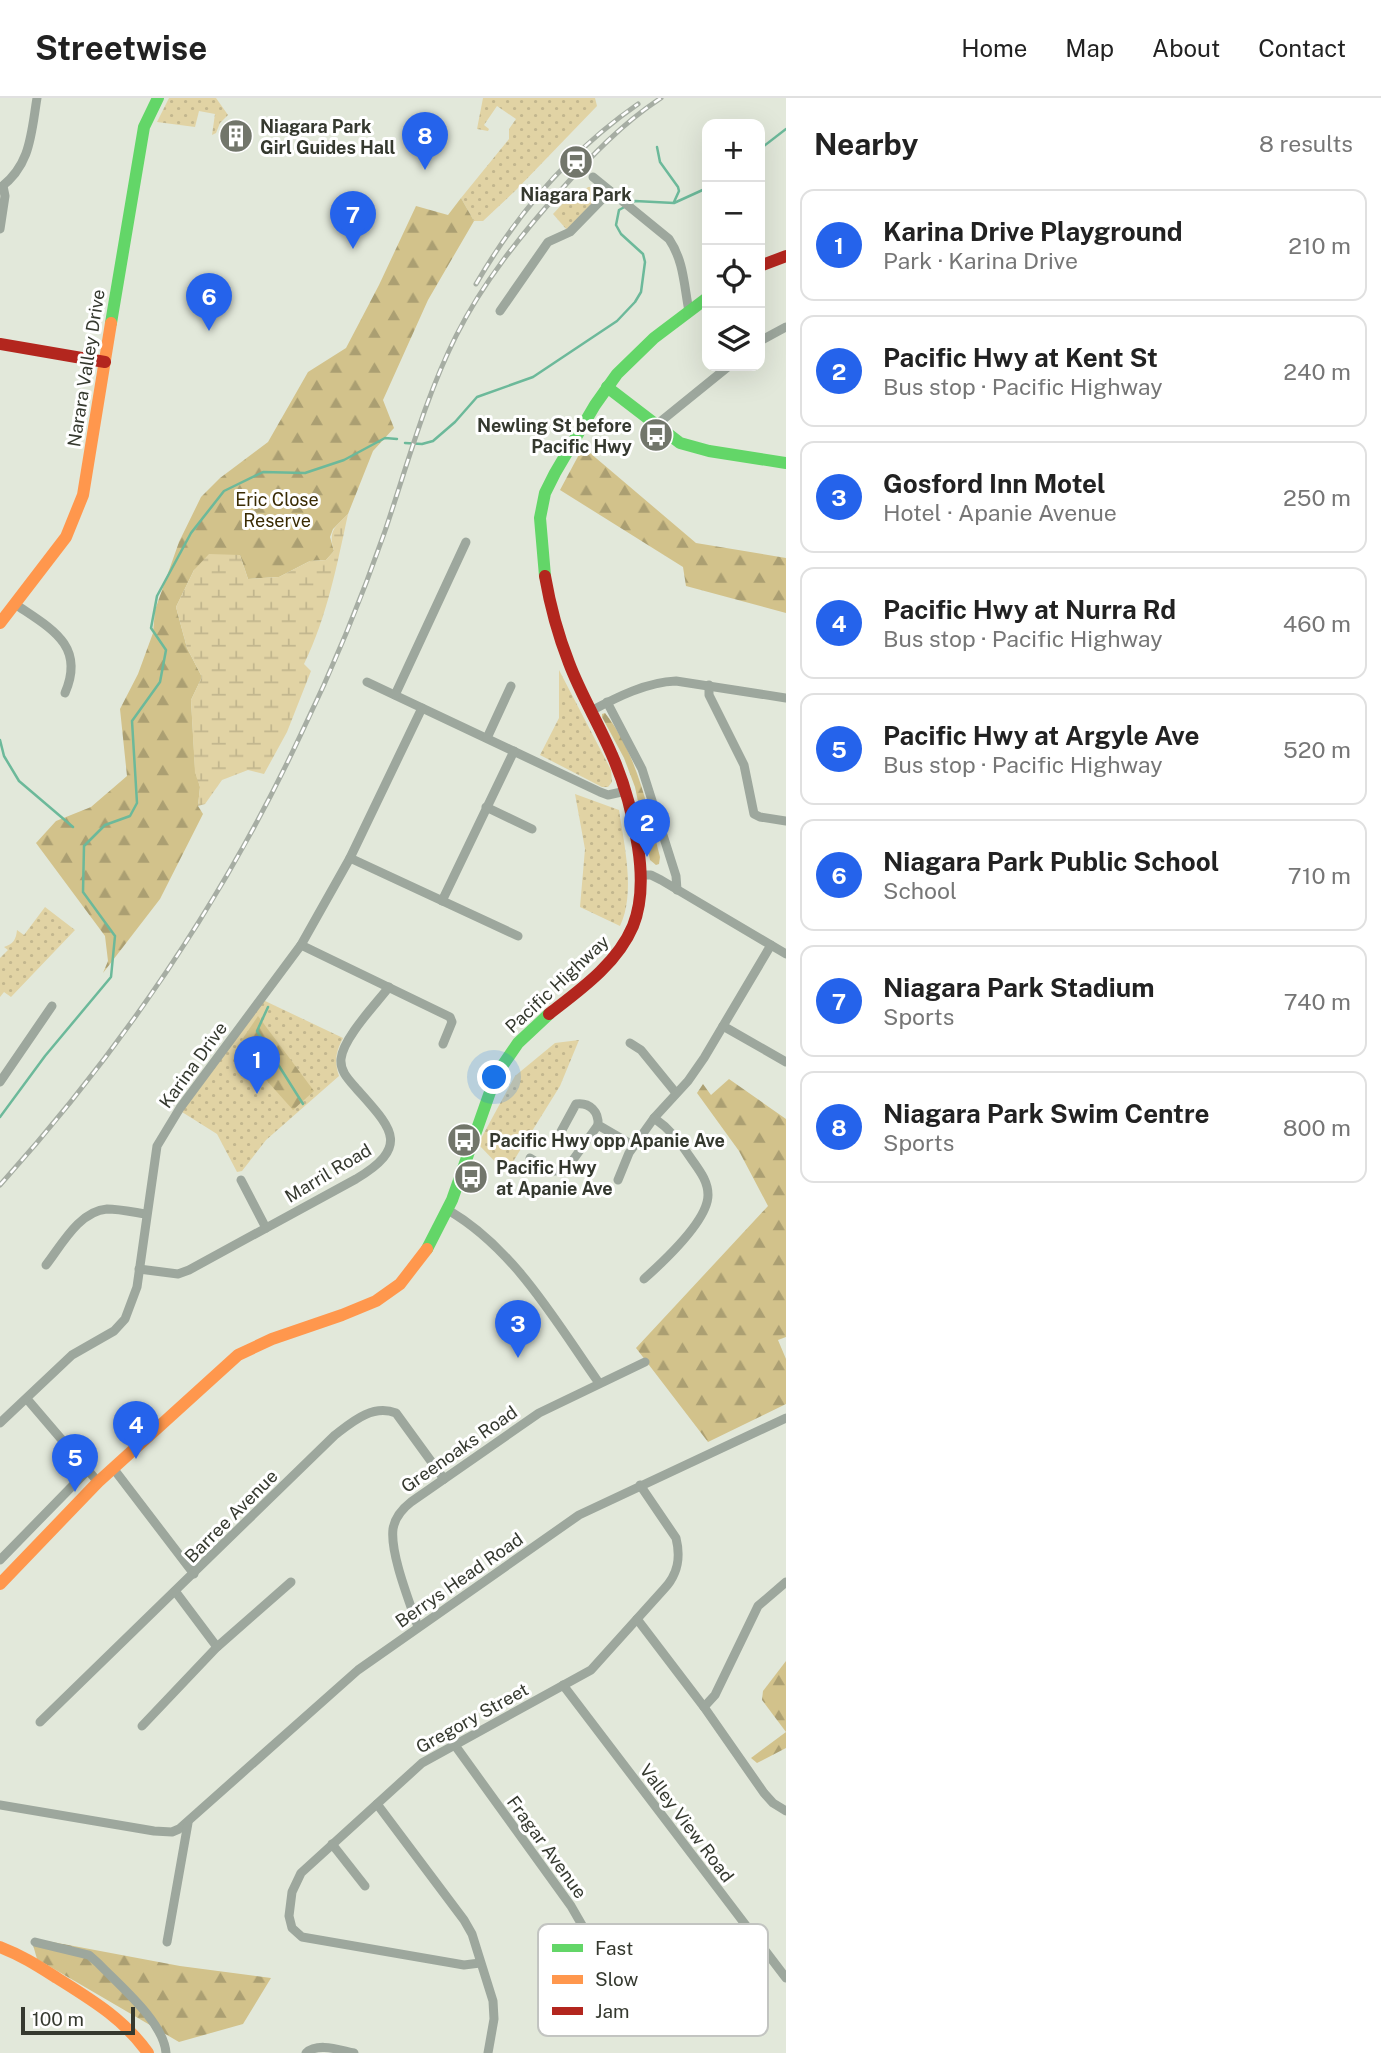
<!DOCTYPE html>
<html lang="en">
<head>
<meta charset="utf-8">
<style>
  body { margin:0; font-family:"Public Sans",sans-serif; background:#f6f6f6; color:#222 }
  .controls { position:absolute; right:21px; top:21px; display:grid; overflow:hidden; border-radius:14px; box-shadow:0 7px 28px #0002 }
  .controls button { width:63px; height:63px; display:grid; place-items:center; padding:0; border:0; border-bottom:2px solid #e0e0e0; background:#fff; color:#222; font:35px sans-serif }
  .scale { position:absolute; left:21px; bottom:18px; width:114px; box-sizing:border-box; padding-left:7px; border:4px solid #35392f; border-top:0; font-size:19px; line-height:24px; white-space:nowrap; color:#35392f; -webkit-text-stroke:5px #fff; paint-order:stroke }
  .you { position:absolute; left:495px; top:980px; width:24px; height:24px; margin:-18px; border:5px solid #fff; border-radius:50%; background:#1a73e8; box-shadow:0 0 0 10px #1a73e833 }
  .badge { display:grid; place-items:center; width:46px; height:46px; border-radius:50%; background:#2563eb; color:#fff; font-size:23px; font-weight:700 }
  .pin { position:absolute; translate:-50% -58px; filter:drop-shadow(0 2px 4px #0008) }
  .pin::after { content:''; position:absolute; top:37px; width:24px; height:21px; background:inherit; clip-path:polygon(0 0,100% 0,50% 100%) }
  .list { margin:0; padding:0; list-style:none }
  h2 { display:flex; justify-content:space-between; align-items:center; height:91px; margin:0; padding:0 28px; font-size:30px }
  h2 small { font-size:23px; font-weight:400; color:#767676 }
  .list li { display:grid; grid-template-columns:46px 1fr auto; gap:21px; align-items:center; box-sizing:border-box; height:112px; margin:0 14px 14px; padding:0 14px; border:2px solid #e0e0e0; border-radius:14px }
  .list b { display:block; font-size:26px; white-space:nowrap }
  .list p { margin:0; font-size:23px; white-space:nowrap; color:#767676 }
  .list em { font-size:23px; font-style:normal; color:#767676 }
  .icon { flex:none; width:38px; height:38px; fill:none; stroke:currentColor; stroke-width:2; stroke-linecap:round; stroke-linejoin:round }
  .map { position:relative; flex:none; width:786px; height:1955px; overflow:hidden }
  header { display:flex; align-items:center; gap:42px; box-sizing:border-box; height:98px; padding:0 35px; background:#fff; border-bottom:2px solid #e0e0e0 }
  header strong { font-size:33px }
  nav { display:flex; gap:38px; margin-inline-start:auto; font-size:24px }
  main { display:flex }
  aside { flex:1; background:#fff }
  .map>svg:first-child { display:block }
  .grass { fill:url(#grass-dots) }
  .forest { fill:url(#forest-firs) }
  .wetland { fill:url(#wetland-marsh) }
  .lines { fill:none; stroke-linecap:round; stroke-linejoin:round }
  .stream { stroke:#6cb99a; stroke-width:2.5 }
  .street { stroke:#9da79d; stroke-width:9 }
  .fast { stroke:#63d668; stroke-width:12 }
  .slow { stroke:#ff974d; stroke-width:12 }
  .jam { stroke:#b3261e; stroke-width:12 }
  .rail-casing { stroke:#a6ada3; stroke-width:5 }
  .rail { stroke:#fff; stroke-width:2.5; stroke-dasharray:8; stroke-linecap:butt }
  .labels { text-anchor:middle; dominant-baseline:central; stroke-width:6; stroke-linejoin:round; paint-order:stroke }
  .poi-label { font-size:18px; font-weight:bold; fill:#35392f; stroke:#fff; text-anchor:start }
  .street-label { font-size:18px; fill:#35392f; stroke:#fff }
  .park-label { font-size:18px; fill:#3a2b03; stroke:#fff }
  .key { fill:#fff; stroke:#c2c4c1; stroke-width:2 }
  .key-label { font-size:19px; fill:#35392f }
</style>
</head>
<body>
<header>
<strong>Streetwise</strong>
<nav><a>Home</a><a>Map</a><a>About</a><a>Contact</a></nav>
</header>
<main>
<div class="map">
<svg width="786" height="1955" viewBox="0 0 786 1955">
  <defs>
    <pattern id="grass-dots" width="8" height="8" patternUnits="userSpaceOnUse" patternTransform="scale(1.75)"><rect width="8" height="8" fill="#e1d3a4"/><path d="M2 2h.1M6 6h.1" fill="none" stroke="#c2b68e" stroke-width="1.8" stroke-linecap="round"/></pattern>
    <pattern id="forest-firs" width="22" height="20" patternUnits="userSpaceOnUse" patternTransform="scale(1.75)"><rect width="22" height="20" fill="#d2c28b"/><path d="M5 1l3.5 6h-7zM16 11l3.5 6h-7z" fill="#ab9f72"/></pattern>
    <pattern id="wetland-marsh" width="20" height="14" patternUnits="userSpaceOnUse" patternTransform="scale(1.75)"><rect width="20" height="14" fill="#e1d3a4"/><path d="M1 5h8M5 5V1M11 12h8M15 12V8" fill="none" stroke="#c2b68e"/></pattern>
  </defs>
  <rect width="100%" height="100%" fill="#e2e8da"/>
  <g class="grass">
    <polygon points="169,0 216,0 228,17 220,25 216,35 212,37 215,16 199,13 195,29 157,24"/>
    <polygon points="483,0 595,0 597,8 516,92 483,123 474,123 461,100 509,41 509,31 516,21 497,8 484,27 489,31 488,33 477,31"/>
    <polygon points="588,89 595,89 602,95 567,132 553,116 567,101 572,105"/>
    <polygon points="559,572 611,672 612,684 608,689 602,689 540,657 559,620"/>
    <path d="M575,696l44,16c5,34 17,84 1,116l-40,-19 5,-58z"/>
    <path d="M45,809l30,23 -64,67 -7,-5 -4,5v-39l8,-8 -4,-3c9,-3 12,-7 13,-17l7,5z"/>
    <path d="M263,902l80,38c-7,13 -9,23 -4,38l-73,64 -24,31 -5,1 -20,-38 -35,-22z"/>
    <polygon points="579,942 560,988 506,1075 478,1046 515,978 555,945"/>
  </g>
  <g class="forest">
    <polygon points="461,100 474,123 428,202 383,302 394,330 373,353 348,416 333,431 330,439 334,453 326,462 310,463 279,479 248,481 240,457 194,472 176,509 187,550 202,579 191,602 195,670 200,689 198,708 203,716 160,801 103,875 108,863 105,838 36,745 56,723 91,709 127,678 120,611 138,576 153,535 155,512 179,444 201,399 220,380 268,344 308,274 346,250 379,187 416,108 448,117"/>
    <polygon points="583,349 696,445 786,460 786,515 686,488 683,469 560,392"/>
    <path d="M605,615c32,40 43,96 55,144l-1,7 -3,1 -6,-5 -15,-73 -11,-29 -22,-41v-3z"/>
    <polygon points="258,918 314,993 293,1012 237,949"/>
    <polygon points="729,981 786,1021 786,1239 778,1242 786,1261 786,1306 708,1344 636,1250 768,1108 739,1053 697,995 703,986 711,997"/>
    <polygon points="786,1563 786,1634 762,1602 763,1593"/>
    <polygon points="786,1634 786,1650 757,1665 751,1660"/>
    <polygon points="47,1843 180,1868 271,1880 243,1926 179,1944 37,1861 33,1847"/>
  </g>
  <path class="wetland" d="M348,416c-11,51 -21,103 -44,150l7,7 -24,61 -23,42 -16,-4 -26,10 -17,24 -7,2 2,-19 -5,-14 -4,-73 11,-23 -15,-29 -11,-41 18,-37 15,-16 31,1 8,24 31,-2 31,-16 16,-1 8,-9c-6,-20 0,-23 14,-37z"/>
  <g class="lines">
    <g class="stream">
      <polyline points="657,49 660,64 678,89 679,93 674,104"/>
      <polyline points="760,51 786,31"/>
      <polyline points="405,345 422,346 433,343 455,324 477,299 533,279 617,223 635,204 641,194 645,164 643,156 621,136 616,127 619,112 635,103 674,105 707,90"/>
      <polyline points="0,642 4,658 19,683 73,729"/>
      <polyline points="268,909 257,933 303,1006"/>
      <polyline points="0,1019 45,958 111,879 115,838 83,794 84,748 105,727 130,718 137,705 132,623 160,584 166,552 151,530 157,498 191,435 224,393 263,374 305,375 344,362 385,340 397,341"/>
    </g>
    <g class="street">
      <path d="M593,79l76,62c15,22 15,47 20,72"/>
      <path d="M0,90c31,-23 31,-54 37,-90"/>
      <polyline points="0,131 5,98 3,88"/>
      <polyline points="500,213 548,144 570,134 610,93"/>
      <polyline points="760,243 786,229"/>
      <polyline points="655,328 729,268"/>
      <path d="M15,506c35,24 71,41 50,89"/>
      <polyline points="367,584 600,694 608,697 626,693"/>
      <polyline points="709,587 709,597 744,667 754,716 760,719 786,723"/>
      <polyline points="395,597 466,444"/>
      <polyline points="607,604 642,671 676,778 677,792"/>
      <path d="M591,613c26,-14 56,-29 85,-30l110,17"/>
      <polyline points="487,640 511,588"/>
      <polyline points="486,709 532,731"/>
      <polyline points="350,760 518,838"/>
      <polyline points="641,777 651,777 661,782 786,856"/>
      <polyline points="442,803 514,653"/>
      <polyline points="301,847 450,919 452,924 443,946"/>
      <polyline points="723,928 786,964"/>
      <polyline points="630,945 641,952 676,995"/>
      <polyline points="0,984 52,908"/>
      <path d="M557,1041l19,-35c14,-2 23,8 22,21l36,21"/>
      <polyline points="530,1060 551,1073 565,1073 598,1027"/>
      <polyline points="241,1082 266,1130"/>
      <polyline points="618,1082 629,1055 654,1020 688,983 704,960 771,847"/>
      <path d="M448,1112c67,39 108,112 151,173"/>
      <path d="M46,1167c15,-19 33,-54 61,-56 12,0 26,3 39,5"/>
      <path d="M139,1171l39,5 11,-4 167,-91c57,-34 34,-52 -1,-92 -7,-8 -15,-16 -14,-28 2,-21 35,-55 48,-72"/>
      <path d="M644,1181c19,-17 64,-58 64,-84 0,-15 -10,-26 -18,-38 -11,-16 -20,-28 -36,-39"/>
      <polyline points="27,1301 98,1384"/>
      <polyline points="0,1325 72,1257 114,1233 125,1221 137,1189 157,1048 180,1010 301,847 350,760 422,610"/>
      <polyline points="113,1370 194,1476"/>
      <polyline points="0,1462 88,1372"/>
      <polyline points="175,1493 217,1549"/>
      <polyline points="637,1521 704,1609 764,1695 773,1705 786,1713"/>
      <path d="M418,1529c-8,-24 -28,-73 -25,-98 2,-12 9,-20 18,-27l128,-89 106,-51"/>
      <polyline points="563,1587 786,1880"/>
      <polyline points="704,1609 715,1597 758,1508 786,1484"/>
      <path d="M40,1624l295,-287c17,-13 37,-31 61,-22l48,66"/>
      <polyline points="142,1628 217,1549 291,1484"/>
      <path d="M454,1646l117,162 49,85c41,-1 98,-31 133,-53"/>
      <polyline points="377,1706 464,1822 472,1836 493,1903 494,1921 488,1955"/>
      <polyline points="0,1707 154,1733 172,1734 179,1731 358,1572 579,1417 786,1320"/>
      <polyline points="332,1746 365,1788"/>
      <path d="M35,1844l54,13 9,8c21,22 66,59 68,90"/>
      <polyline points="167,1844 188,1725"/>
      <path d="M480,1865l-16,2 -162,-28 -10,-9 -3,-12 3,-24 9,-19 121,-110 169,-93 73,-81c14,-15 17,-31 12,-51l-36,-53"/>
      <path d="M306,1955c12,-11 33,-3 48,0"/>
    </g>
    <g class="fast">
      <polyline points="111,225 144,29 158,0"/>
      <polyline points="607,289 680,345 709,353 786,365"/>
      <polyline points="545,478 540,420 545,395 555,375 595,307 617,276 654,240 707,200"/>
      <polyline points="427,1151 452,1102 496,977 518,945 549,916"/>
    </g>
    <g class="slow">
      <polyline points="0,525 66,439 83,397 111,225"/>
      <polyline points="0,1486 98,1384 238,1257 272,1241 342,1217 376,1203 400,1186 427,1151"/>
      <path d="M0,1849c21,8 38,19 57,31 35,22 67,41 91,75"/>
    </g>
    <g class="jam">
      <polyline points="760,168 786,158"/>
      <polyline points="0,246 105,264"/>
      <path d="M545,478c5,29 13,59 24,87 12,32 30,61 43,92 13,29 21,60 26,92 4,26 5,54 -5,79 -16,38 -53,64 -84,88"/>
    </g>
    <g class="rail-casing">
      <g id="rail">
        <path d="M476,186c42,-72 93,-132 162,-180"/>
        <path d="M0,1087c122,-136 224,-286 301,-451 32,-66 60,-134 84,-203 22,-65 40,-133 71,-195 27,-54 65,-101 105,-146 30,-34 62,-67 100,-92"/>
      </g>
    </g>
    <use href="#rail" class="rail"/>
  </g>
  <defs>
    <g id="building-disc" transform="scale(1.75)"><circle r="9.5" fill="#72766b" stroke="#fff"/><path d="M-4-6H4V6H1V3H-1V6H-4ZM-2.5-4.3h1.7v1.8h-1.7ZM.8-4.3h1.7v1.8H.8ZM-2.5-1h1.7V.8h-1.7ZM.8-1h1.7V.8H.8Z" fill="#fff"/></g>
    <g id="station-disc" transform="scale(1.75)"><circle r="9.5" fill="#72766b" stroke="#fff"/><path d="M-3-6H3Q5-6 5-4V2Q5 4 3 4L4.5 6H3L1.5 4h-3L-3 6H-4.5L-3 4Q-5 4-5 2V-4Q-5-6-3-6ZM-3.5-4v3h7v-3ZM-3.5 1v1.5H-2V1ZM2 1v1.5H3.5V1Z" fill="#fff"/></g>
    <g id="bus-disc" transform="scale(1.75)"><circle r="9.5" fill="#72766b" stroke="#fff"/><path d="M-5-6H5V4H4V6H2V4H-2V6H-4V4H-5ZM-3.5-4V0h7V-4ZM-3.5 1.2v1.5H-2V1.2ZM2 1.2v1.5H3.5V1.2Z" fill="#fff"/></g>
  </defs>
  <g fill-rule="evenodd">
    <use href="#building-disc" x="236" y="38"/>
    <use href="#station-disc" x="576" y="64"/>
    <use href="#bus-disc" x="656" y="337"/>
    <use href="#bus-disc" x="464" y="1042"/>
    <use href="#bus-disc" x="471" y="1079"/>
  </g>
  <g class="labels">
    <g class="poi-label">
      <text x="260" y="28">Niagara Park<tspan x="260" dy="21">Girl Guides Hall</tspan></text>
      <text x="576" y="96" text-anchor="middle">Niagara Park</text>
      <text x="632" y="327" text-anchor="end">Newling St before<tspan x="632" dy="21">Pacific Hwy</tspan></text>
      <text x="489" y="1042">Pacific Hwy opp Apanie Ave</text>
      <text x="496" y="1069">Pacific Hwy<tspan x="496" dy="21">at Apanie Ave</tspan></text>
    </g>
    <g class="street-label">
      <text transform="translate(86 270) rotate(-81)">Narara Valley Drive</text>
      <text transform="translate(557 886) rotate(-43)">Pacific Highway</text>
      <text transform="translate(193 967) rotate(-54)">Karina Drive</text>
      <text transform="translate(328 1075) rotate(-31)">Marril Road</text>
      <text transform="translate(459 1351) rotate(-35)">Greenoaks Road</text>
      <text transform="translate(231 1418) rotate(-45)">Barree Avenue</text>
      <text transform="translate(459 1482) rotate(-35)">Berrys Head Road</text>
      <text transform="translate(472 1620) rotate(-29)">Gregory Street</text>
      <text transform="translate(687 1725) rotate(53)">Valley View Road</text>
      <text transform="translate(547 1749) rotate(54)">Fragar Avenue</text>
    </g>
    <g class="park-label">
      <text x="277" y="401">Eric Close<tspan x="277" dy="21">Reserve</tspan></text>
    </g>
  </g>
  <rect x="538" y="1826" width="230" height="112" rx="10" class="key"/>
  <rect x="552" y="1846" width="31" height="8" fill="#63d668"/>
  <rect x="552" y="1877" width="31" height="9" fill="#ff974d"/>
  <rect x="552" y="1909" width="31" height="8" fill="#b3261e"/>
  <g class="key-label">
    <text x="595" y="1857">Fast</text>
    <text x="595" y="1888">Slow</text>
    <text x="595" y="1920">Jam</text>
  </g>
</svg>
<div class="controls">
<button>+</button>
<button>−</button>
<button><svg class="icon" aria-label="locate" viewBox="0 0 24 24"><circle cx="12" cy="12" r="6"/><path d="M12 2v4M12 18v4M2 12h4M18 12h4"/></svg></button>
<button><svg class="icon" aria-label="layers" viewBox="0 0 24 24"><path d="M12 4l9 5-9 5-9-5zM3 14l9 5 9-5"/></svg></button>
</div>
<div class="scale">100 m</div>
<div class="you"></div>
<div class="pin badge" style="left:257px;top:996px">1</div>
<div class="pin badge" style="left:647px;top:759px">2</div>
<div class="pin badge" style="left:518px;top:1260px">3</div>
<div class="pin badge" style="left:136px;top:1361px">4</div>
<div class="pin badge" style="left:75px;top:1394px">5</div>
<div class="pin badge" style="left:209px;top:233px">6</div>
<div class="pin badge" style="left:353px;top:151px">7</div>
<div class="pin badge" style="left:425px;top:72px">8</div>
</div>
<aside>
<h2>Nearby<small>8 results</small></h2>
<ul class="list">
<li><span class="badge">1</span><div><b>Karina Drive Playground</b><p>Park · Karina Drive</p></div><em>210 m</em></li>
<li><span class="badge">2</span><div><b>Pacific Hwy at Kent St</b><p>Bus stop · Pacific Highway</p></div><em>240 m</em></li>
<li><span class="badge">3</span><div><b>Gosford Inn Motel</b><p>Hotel · Apanie Avenue</p></div><em>250 m</em></li>
<li><span class="badge">4</span><div><b>Pacific Hwy at Nurra Rd</b><p>Bus stop · Pacific Highway</p></div><em>460 m</em></li>
<li><span class="badge">5</span><div><b>Pacific Hwy at Argyle Ave</b><p>Bus stop · Pacific Highway</p></div><em>520 m</em></li>
<li><span class="badge">6</span><div><b>Niagara Park Public School</b><p>School</p></div><em>710 m</em></li>
<li><span class="badge">7</span><div><b>Niagara Park Stadium</b><p>Sports</p></div><em>740 m</em></li>
<li><span class="badge">8</span><div><b>Niagara Park Swim Centre</b><p>Sports</p></div><em>800 m</em></li>
</ul>
</aside>
</main>
</body>
</html>
